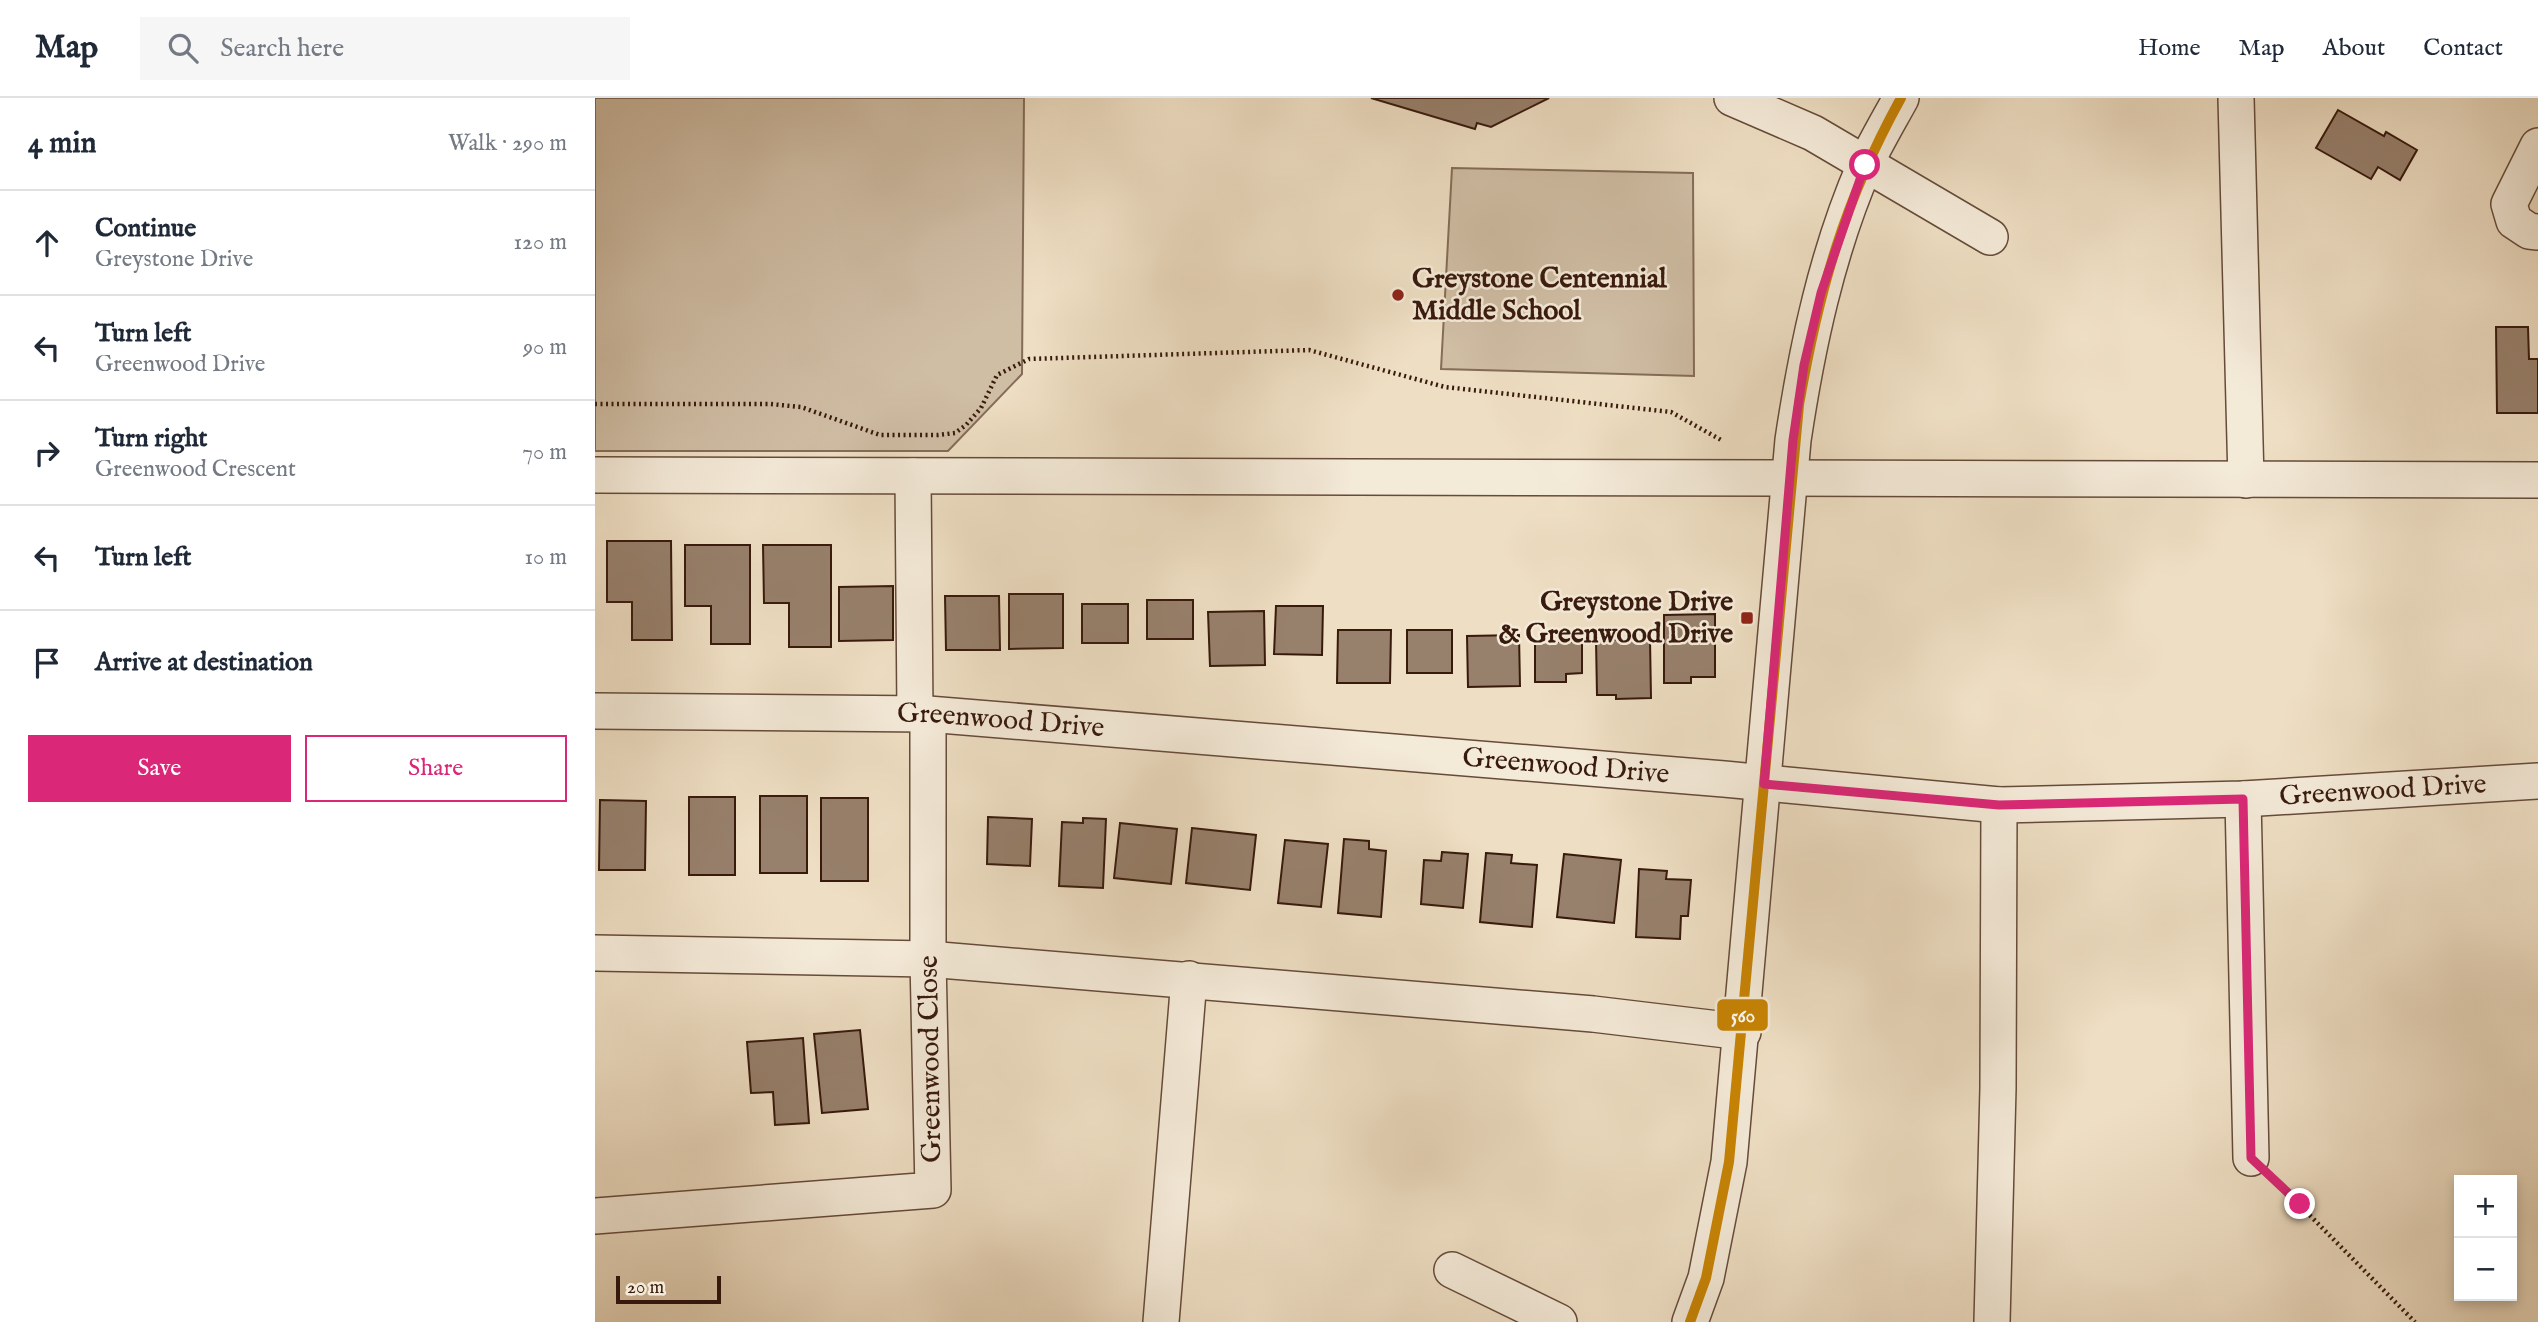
<!DOCTYPE html>
<html lang="en">
<head>
<meta charset="utf-8">
<style>
  body { margin:0; font-family:"IM FELL English",serif; background:#f6f6f7; color:#1f2937 }
  .controls { position:absolute; right:21px; bottom:21px; display:grid; overflow:hidden; border-radius:0px; box-shadow:0 4px 10px #0003 }
  .controls button { width:63px; height:63px; display:grid; place-items:center; padding:0; border:0; border-bottom:2px solid #e0e1e3; background:#fff; color:#1f2937; font:35px sans-serif }
  .scale { position:absolute; left:21px; bottom:18px; width:105px; box-sizing:border-box; padding-left:7px; border:4px solid #381a0d; border-top:0; font-size:19px; line-height:24px; white-space:nowrap; color:#381a0d; -webkit-text-stroke:5px #f4ead8; paint-order:stroke }
  .stop { position:absolute; width:21px; height:21px; margin:-16px; border:5px solid #db2777; border-radius:50%; background:#fff }
  .stop.end { background:#db2777; border-color:#fff; box-shadow:0 2px 7px #0008 }
  .list { margin:0; padding:0; list-style:none }
  h2 { display:flex; justify-content:space-between; align-items:center; height:91px; margin:0; padding:0 28px; font-size:30px }
  h2 small { font-size:23px; font-weight:400; color:#747a83 }
  .list li { display:grid; grid-template-columns:46px 1fr auto; gap:21px; align-items:center; box-sizing:border-box; height:105px; padding:0 28px; border-top:2px solid #e0e1e3 }
  .list b { display:block; font-size:26px; white-space:nowrap }
  .list p { margin:0; font-size:23px; white-space:nowrap; color:#747a83 }
  .list em { font-size:23px; font-style:normal; color:#747a83 }
  .actions { display:flex; gap:14px; padding:21px 28px }
  .actions a { flex:1; padding:16px 0; border:2px solid #db2777; border-radius:0px; text-align:center; font-size:24px; color:#db2777 }
  .actions .main { background:#db2777; color:#fff }
  .icon { flex:none; width:38px; height:38px; fill:none; stroke:currentColor; stroke-width:2; stroke-linecap:round; stroke-linejoin:round }
  .map { position:relative; flex:none; width:1943px; height:1224px; overflow:hidden }
  header { display:flex; align-items:center; gap:42px; box-sizing:border-box; height:98px; padding:0 35px; background:#fff; border-bottom:2px solid #e0e1e3 }
  header strong { font-size:33px }
  nav { display:flex; gap:38px; margin-inline-start:auto; font-size:24px }
  .search { width:490px; height:63px; background:#f6f6f7; display:flex; align-items:center; gap:18px; box-sizing:border-box; padding:0 24px; border-radius:0px; color:#747a83; font-size:26px }
  main { display:flex }
  aside { flex:1; background:#fff }
  .map>svg:first-child { display:block }
  .green { fill:#cfbda4; stroke:#846c58; stroke-width:2 }
  .building { fill:#97806c; stroke:#381a0d; stroke-width:2 }
  .lines { fill:none; stroke-linecap:round; stroke-linejoin:round }
  .minor-casing { stroke:#664b3a; stroke-width:38 }
  .path { stroke:#381a0d; stroke-width:4.5; stroke-dasharray:2 3.5; stroke-linecap:butt }
  .minor { stroke:#f4ead8; stroke-width:35 }
  .bus-1-casing { stroke:#f4ead8; stroke-width:16 }
  .bus-1 { stroke:#c78303; stroke-width:10 }
  .route { stroke:#db2777; stroke-width:9 }
  .poi-dot { fill:#8f2418; stroke:#f4ead8; stroke-width:2.5 }
  .labels { text-anchor:middle; dominant-baseline:central; stroke-width:5; stroke-linejoin:round; paint-order:stroke }
  .poi-label { font-size:28px; font-weight:bold; fill:#381a0d; stroke:#f4ead8; text-anchor:start }
  .street-label { font-size:28px; fill:#381a0d; stroke:#f4ead8 }
  .line-badge { stroke:#f4ead8; stroke-width:2.5 }
  .badge-label { font-size:19px; text-anchor:middle; font-weight:bold; fill:#fff }
</style>
</head>
<body>
<header>
<strong>Map</strong>
<div class="search"><svg class="icon" aria-label="search" viewBox="0 0 24 24"><circle cx="10" cy="10" r="6"/><path d="M15 15l6 6"/></svg>Search here</div>
<nav><a>Home</a><a>Map</a><a>About</a><a>Contact</a></nav>
</header>
<main>
<aside>
<h2>4 min<small>Walk · 290 m</small></h2>
<ul class="list">
<li><svg class="icon" aria-label="ahead" viewBox="0 0 24 24"><path d="M12 20V5M6 11l6-6 6 6"/></svg><div><b>Continue</b><p>Greystone Drive</p></div><em>120 m</em></li>
<li><svg class="icon" aria-label="left" viewBox="0 0 24 24"><path d="M17 20v-9H6M10 6l-5 5 5 5"/></svg><div><b>Turn left</b><p>Greenwood Drive</p></div><em>90 m</em></li>
<li><svg class="icon" aria-label="right" viewBox="0 0 24 24"><path d="M7 20v-9h11M14 6l5 5-5 5"/></svg><div><b>Turn right</b><p>Greenwood Crescent</p></div><em>70 m</em></li>
<li><svg class="icon" aria-label="left" viewBox="0 0 24 24"><path d="M17 20v-9H6M10 6l-5 5 5 5"/></svg><div><b>Turn left</b></div><em>10 m</em></li>
<li><svg class="icon" aria-label="arrive" viewBox="0 0 24 24"><path d="M6 21V4h12l-3 4 3 4H6"/></svg><div><b>Arrive at destination</b></div></li>
</ul>
<div class="actions"><a class="main">Save</a><a>Share</a></div>
</aside>
<div class="map">
<svg width="1943" height="1224" viewBox="0 0 1943 1224">
  <rect width="100%" height="100%" fill="#eedec3"/>
  <filter id="stains"><feTurbulence type="fractalNoise" baseFrequency=".00286" numOctaves="4"/><feColorMatrix values="0 0 0 0 .2 0 0 0 0 .09 0 0 0 0 .02 0 0 0 .5 -.17"/></filter>
  <radialGradient id="worn" r=".72"><stop offset=".6" stop-color="#630" stop-opacity="0"/><stop offset="1" stop-color="#630" stop-opacity=".3"/></radialGradient>
  <g class="green">
    <polygon points="0,0 429,0 427,276 353,353 0,353"/>
    <polygon points="857,70 1098,75 1099,278 846,271"/>
  </g>
  <g class="building">
    <polygon points="776,0 954,0 896,29 882,25 880,31"/>
    <polygon points="1743,12 1789,38 1791,34 1822,52 1805,82 1783,69 1776,81 1721,50"/>
    <polygon points="1901,229 1933,229 1934,261 1943,261 1943,315 1902,315"/>
    <polygon points="12,443 76,443 77,542 37,542 37,504 12,504"/>
    <polygon points="90,447 155,447 155,546 116,546 116,508 90,508"/>
    <polygon points="168,447 236,447 236,549 194,549 194,505 169,505"/>
    <polygon points="298,488 298,542 244,543 244,489"/>
    <polygon points="414,496 468,496 468,550 414,551"/>
    <polygon points="350,498 404,498 405,552 351,552"/>
    <rect x="552" y="502" width="46" height="39"/>
    <rect x="487" y="506" width="46" height="39"/>
    <polygon points="681,508 728,508 727,557 679,556"/>
    <polygon points="669,513 670,567 615,568 613,514"/>
    <polygon points="1120,516 1120,579 1096,579 1096,585 1069,585 1069,517"/>
    <polygon points="743,532 796,532 795,585 742,585"/>
    <rect x="812" y="532" width="45" height="43"/>
    <polygon points="924,537 925,588 873,589 872,538"/>
    <polygon points="1055,541 1056,600 1021,601 1021,597 1002,597 1001,542"/>
    <polygon points="940,544 987,544 987,575 971,576 971,584 940,584"/>
    <rect x="165" y="698" width="47" height="77"/>
    <rect x="94" y="699" width="46" height="78"/>
    <rect x="226" y="700" width="47" height="83"/>
    <polygon points="5,702 51,703 50,772 4,772"/>
    <polygon points="393,719 437,721 435,768 392,766"/>
    <polygon points="488,720 511,721 508,790 464,788 467,724 488,725"/>
    <polygon points="525,725 582,731 576,786 519,780"/>
    <polygon points="597,730 661,737 655,792 591,785"/>
    <polygon points="749,741 774,743 774,751 791,753 786,819 743,815"/>
    <polygon points="690,742 733,746 726,809 683,805"/>
    <polygon points="847,754 873,756 868,810 826,806 829,762 846,763"/>
    <polygon points="891,755 917,757 916,765 942,767 937,829 885,824"/>
    <polygon points="969,756 1026,762 1019,825 962,819"/>
    <polygon points="1044,771 1072,773 1071,781 1096,782 1093,818 1086,818 1085,841 1041,839"/>
    <polygon points="265,932 273,1011 227,1015 219,936"/>
    <polygon points="208,940 214,1025 180,1027 178,994 156,995 152,944"/>
  </g>
  <g class="lines">
    <g class="minor-casing">
      <g id="minor">
        <polyline points="1137,0 1218,35 1395,139"/>
        <polyline points="1641,0 1651,382"/>
        <polyline points="1943,48 1914,106 1919,123 1934,133 1943,134"/>
        <polyline points="0,377 1943,382"/>
        <polyline points="318,378 320,616"/>
        <path id="s1" d="M0,613l333,3 796,65 275,26 244,-6 295,-18"/>
        <polyline points="1648,701 1656,1060"/>
        <polyline points="0,855 333,861 998,916 1148,934"/>
        <polyline points="0,1118 338,1092 333,861 333,616"/>
        <polyline points="857,1172 964,1224"/>
        <polyline points="566,1224 594,881"/>
        <path d="M1095,1224l16,-44 23,-116 64,-722c14,-93 34,-188 72,-275 11,-23 24,-45 36,-67"/>
        <polyline points="1397,1224 1403,990 1404,707"/>
      </g>
    </g>
    <g class="path">
      <polyline points="0,306 175,306 206,309 285,337 343,337 360,335 371,327 386,310 402,277 434,261 714,252 850,289 1076,314 1128,343"/>
      <polyline points="1680,1082 1820,1224"/>
    </g>
    <use href="#minor" class="minor"/>
    <g class="bus-1-casing">
      <path id="bus-1" d="M1095,1224l16,-44 23,-116 70,-757c20,-115 45,-204 102,-307"/>
    </g>
    <use href="#bus-1" class="bus-1"/>
  </g>
  <g class="lines">
    <polyline class="route" points="1270,67 1226,195 1209,267 1198,342 1169,686 1404,707 1648,701 1656,1060 1705,1106"/>
  </g>
  <g class="poi-dot">
    <circle cx="803" cy="197" r="7"/>
    <rect x="1145" y="513" width="14" height="14" rx="3.5"/>
  </g>
  <g class="labels">
    <g class="poi-label">
      <text x="817" y="181">Greystone Centennial<tspan x="817" dy="32">Middle School</tspan></text>
      <text x="1138" y="504" text-anchor="end">Greystone Drive<tspan x="1138" dy="32">&amp; Greenwood Drive</tspan></text>
    </g>
    <g class="street-label">
      <text stroke="none"><textPath href="#s1" startOffset="406">Greenwood Drive</textPath></text>
      <text stroke="none"><textPath href="#s1" startOffset="973">Greenwood Drive</textPath></text>
      <text stroke="none"><textPath href="#s1" startOffset="1792">Greenwood Drive</textPath></text>
      <text transform="translate(336 961) rotate(-91)">Greenwood Close</text>
    </g>
  </g>
  <rect class="line-badge" x="1121" y="900" width="53" height="34" rx="7" fill="#c78303"/>
  <g class="badge-label">
    <text x="1148" y="924">560</text>
  </g>
  <rect width="100%" height="100%" filter="url(#stains)"/>
  <rect width="100%" height="100%" fill="url(#worn)"/>
</svg>
<div class="controls">
<button>+</button>
<button>−</button>
</div>
<div class="scale">20 m</div>
<div class="stop" style="left:1270px;top:67px"></div>
<div class="stop end" style="left:1705px;top:1106px"></div>
</div>
</main>
</body>
</html>
